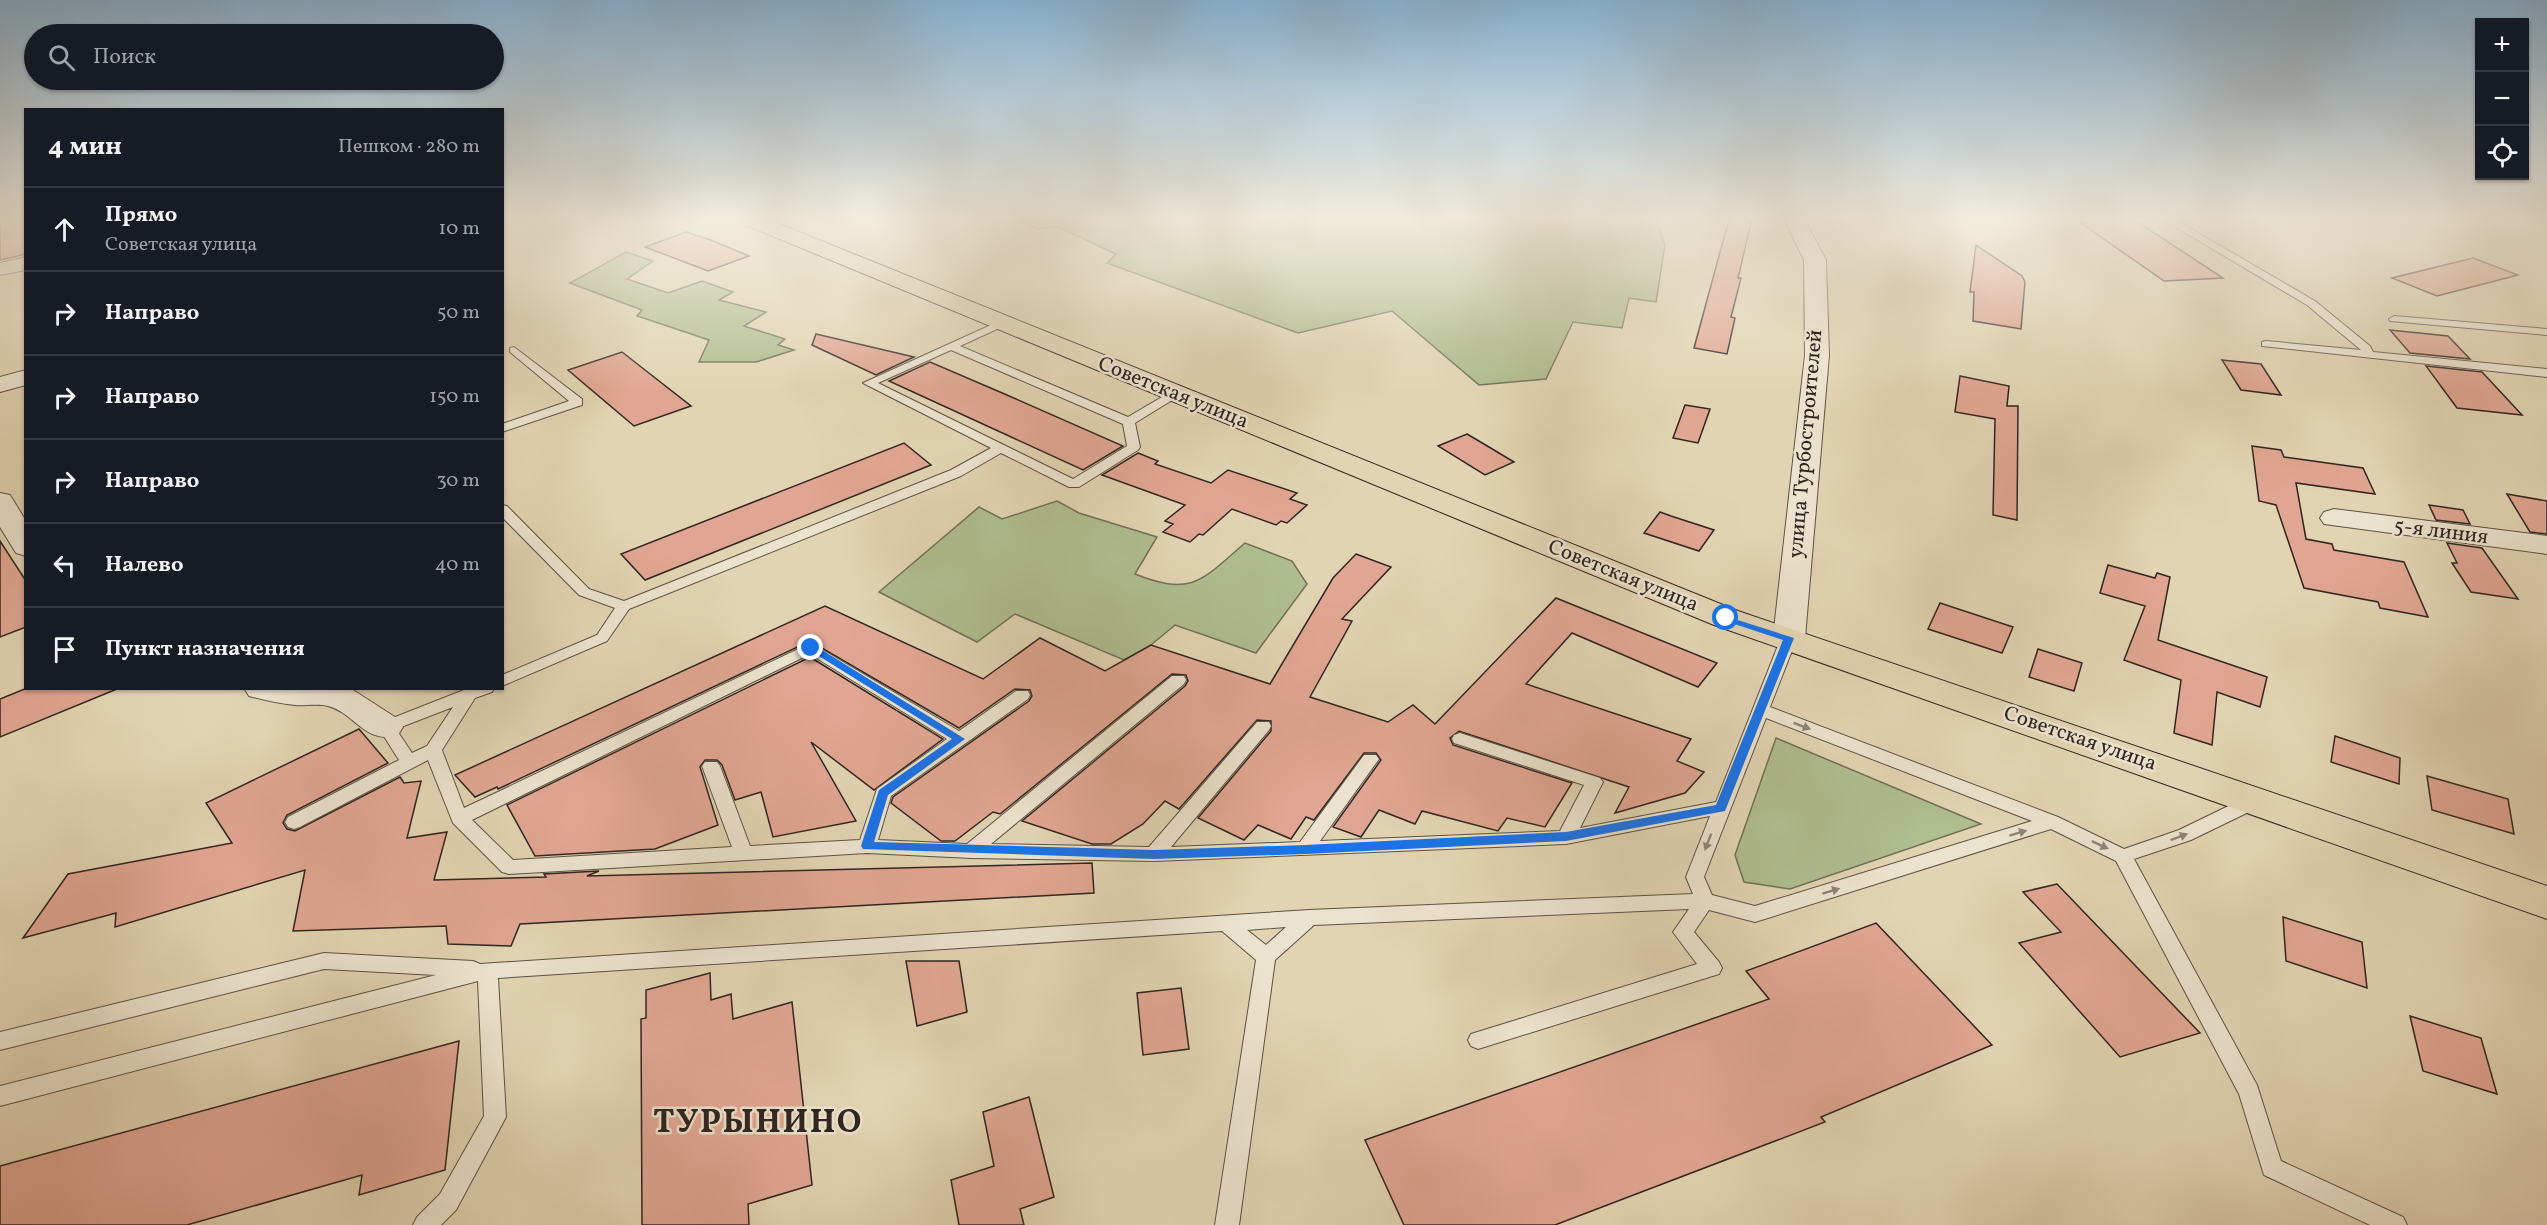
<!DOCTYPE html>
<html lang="ru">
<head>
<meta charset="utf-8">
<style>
  body { margin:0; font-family:Vollkorn,serif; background:#242831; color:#f1f3f6 }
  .controls { position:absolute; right:18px; top:18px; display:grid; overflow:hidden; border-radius:0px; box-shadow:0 2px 4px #0004 }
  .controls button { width:54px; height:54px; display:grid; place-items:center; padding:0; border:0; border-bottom:2px solid #363941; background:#171b24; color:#f1f3f6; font:30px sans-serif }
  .stop { position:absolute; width:18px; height:18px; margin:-14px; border:4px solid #1a73e8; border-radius:50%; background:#fff }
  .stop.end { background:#1a73e8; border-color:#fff; box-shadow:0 2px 6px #0008 }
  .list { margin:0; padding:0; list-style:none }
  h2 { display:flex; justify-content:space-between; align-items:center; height:78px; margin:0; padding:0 24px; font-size:26px }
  h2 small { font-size:20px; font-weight:400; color:#9ea1a6 }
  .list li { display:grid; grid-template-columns:39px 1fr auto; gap:18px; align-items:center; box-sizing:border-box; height:84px; padding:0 24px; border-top:2px solid #363941 }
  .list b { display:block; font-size:22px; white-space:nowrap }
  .list p { margin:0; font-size:20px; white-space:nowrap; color:#9ea1a6 }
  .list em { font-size:20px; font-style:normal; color:#9ea1a6 }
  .icon { flex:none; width:33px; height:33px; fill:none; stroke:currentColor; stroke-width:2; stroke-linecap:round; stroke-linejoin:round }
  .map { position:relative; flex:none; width:2547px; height:1225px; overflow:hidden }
  .search { position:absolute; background:#171b24; box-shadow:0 2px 4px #0004; left:24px; top:24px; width:480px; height:66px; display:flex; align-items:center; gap:15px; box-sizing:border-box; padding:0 21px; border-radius:33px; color:#9ea1a6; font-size:22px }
  .panel { position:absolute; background:#171b24; box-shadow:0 2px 4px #0004; left:24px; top:108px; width:480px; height:582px; border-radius:0px }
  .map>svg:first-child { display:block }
  .green { fill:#afbd8f; stroke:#707157; stroke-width:1.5 }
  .building { fill:#e1a693; stroke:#31251f; stroke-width:1.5 }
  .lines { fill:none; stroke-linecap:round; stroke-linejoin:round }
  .lane-casing { stroke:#5d5144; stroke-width:2 }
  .street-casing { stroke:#5d5144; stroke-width:2 }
  .primary-casing { stroke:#31251f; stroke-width:2 }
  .lane { fill:#ece3ce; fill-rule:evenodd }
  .street { fill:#ece3ce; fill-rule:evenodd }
  .primary { fill:#e2d4b3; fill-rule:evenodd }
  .oneway { fill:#8e8476 }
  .route { fill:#1a73e8 }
  .labels { text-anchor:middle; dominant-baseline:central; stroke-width:5; stroke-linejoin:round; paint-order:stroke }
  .street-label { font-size:21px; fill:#31251f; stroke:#ece3ce }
  .near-district-label { font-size:33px; font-weight:bold; letter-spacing:1.5px; fill:#31251f; stroke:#ece3ce }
</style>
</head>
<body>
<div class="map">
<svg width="2547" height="1225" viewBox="0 0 2547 1225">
  <rect width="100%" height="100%" fill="#e2d4b3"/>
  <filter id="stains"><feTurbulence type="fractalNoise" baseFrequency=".00333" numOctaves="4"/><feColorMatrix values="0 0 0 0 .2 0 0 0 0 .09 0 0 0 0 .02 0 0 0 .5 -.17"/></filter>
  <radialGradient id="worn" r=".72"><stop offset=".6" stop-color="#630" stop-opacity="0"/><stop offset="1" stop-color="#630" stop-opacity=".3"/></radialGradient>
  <g class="green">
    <polygon points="1017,219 1656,219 1665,245 1656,302 1629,298 1622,328 1573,322 1546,379 1479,385 1392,311 1298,333 1107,263 1116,254 1058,227 1037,229"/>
    <polygon points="626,252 653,261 627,279 668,293 702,281 733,292 719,300 766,312 744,326 785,339 778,345 794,350 756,362 699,362 709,340 637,316 642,310 570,283"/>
    <path d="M1057,501l22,12 78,24 -22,37c58,23 67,6 110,-31l47,18 15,23 -51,69 -81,-28 -24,20 -27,15 -109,-46 -38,28 -98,-50 100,-85 23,12z"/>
    <polygon points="1776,738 1981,824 1790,889 1744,882 1735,855"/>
  </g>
  <g class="building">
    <polygon points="0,219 26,219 26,254 0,260"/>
    <polygon points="1729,219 1752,219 1738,278 1741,278 1731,317 1735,318 1727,354 1694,348"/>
    <polygon points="2075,219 2133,219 2223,278 2164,281"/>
    <polygon points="686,232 711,240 749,256 708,271 645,247"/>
    <polygon points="1976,245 2022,276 2025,282 2021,329 1973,321 1974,292 1970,292"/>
    <polygon points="2473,258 2518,275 2437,296 2392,278"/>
    <polygon points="2390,330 2448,336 2470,359 2410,353"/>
    <polygon points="816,334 914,357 876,375 812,345"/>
    <polygon points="622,352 691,406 634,426 568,370"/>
    <polygon points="2222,360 2261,364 2281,395 2241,390"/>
    <polygon points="930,362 1000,392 1123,446 1083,470 889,381"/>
    <polygon points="2426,366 2482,372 2522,415 2457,408"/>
    <polygon points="1960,376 2009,386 2007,406 2018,406 2017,520 1993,515 1995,419 1955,412"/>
    <polygon points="1685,405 1710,409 1698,443 1673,438"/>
    <polygon points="1467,434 1489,447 1514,462 1485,475 1438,446"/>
    <polygon points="904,443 931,465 645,580 621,554"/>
    <polygon points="2252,446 2281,450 2284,457 2363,468 2375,494 2296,483 2306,539 2332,544 2334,550 2404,562 2428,617 2380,608 2378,602 2304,588 2276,505 2259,501"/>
    <polygon points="1138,453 1158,461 1155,464 1211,483 1228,470 1297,493 1290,499 1307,505 1287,523 1281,521 1276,525 1232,509 1203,535 1199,534 1190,542 1163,532 1173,524 1165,521 1185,505 1102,475"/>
    <polygon points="2507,494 2547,501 2547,534 2530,532"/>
    <polygon points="2429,505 2463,510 2470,524 2436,520"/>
    <polygon points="1660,512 1671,516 1714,530 1699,551 1644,533"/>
    <polygon points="0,541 26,581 26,627 0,637"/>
    <polygon points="2447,543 2482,548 2518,599 2471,592 2452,563 2457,563"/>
    <polygon points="1356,554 1391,567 1342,619 1352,621 1310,697 1388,722 1413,705 1435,724 1556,598 1717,663 1698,687 1572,633 1526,684 1691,739 1677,761 1704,772 1685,793 1615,813 1629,787 1459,731 1450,738 1453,745 1572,783 1545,827 1507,818 1498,831 1422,811 1415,824 1379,810 1361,837 1333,827 1381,760 1376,753 1364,753 1314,820 1306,817 1291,839 1258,825 1244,840 1198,818 1271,731 1271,721 1257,720 1179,809 1165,801 1143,824 1111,844 1092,844 1022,821 1185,686 1188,681 1186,675 1172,674 1000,814 993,812 955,841 941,841 891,803 893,797 1029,701 1032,696 1030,690 1015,689 959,728 810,641 498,789 497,787 475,797 455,775 825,606 983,679 1040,638 1105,671 1151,645 1270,684 1333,578"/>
    <polygon points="2108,565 2155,578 2157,573 2170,577 2158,640 2267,677 2260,707 2217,692 2212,745 2174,733 2181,680 2124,660 2145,606 2100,593"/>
    <polygon points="1940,603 2013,627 2002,653 1928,629"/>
    <polygon points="2038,649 2082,663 2074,691 2029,677"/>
    <polygon points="810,657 943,739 874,790 811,742 856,821 773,837 761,792 735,800 722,765 717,760 705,760 700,767 718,825 655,849 535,856 507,805"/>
    <polygon points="27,688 117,688 117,689 0,737 0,699"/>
    <polygon points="359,729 388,763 287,815 283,823 287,829 295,831 400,777 404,783 421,781 407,838 447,832 434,880 546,877 544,874 599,871 587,876 1092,863 1094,893 520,924 511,946 448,944 446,926 293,931 305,870 115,927 116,913 23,938 68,874 232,843 206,803"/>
    <polygon points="2335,736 2400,758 2399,784 2331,762"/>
    <polygon points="2427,776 2508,799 2514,834 2432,810"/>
    <polygon points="2057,884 2200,1033 2120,1057 2019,943 2061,932 2023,892"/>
    <polygon points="2283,917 2362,942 2367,988 2286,961"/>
    <polygon points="1876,923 1992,1045 1821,1117 1825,1122 1555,1225 1404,1225 1365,1140 1769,999 1746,971"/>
    <polygon points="906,961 959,961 967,1012 917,1026"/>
    <polygon points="710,973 711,1000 731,994 733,1019 792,1002 812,1185 748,1204 749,1225 642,1225 641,1019 646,1018 646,990"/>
    <polygon points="1181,988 1189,1049 1143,1055 1137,993"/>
    <polygon points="2410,1016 2481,1038 2497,1094 2423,1071"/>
    <polygon points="459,1041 445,1170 359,1195 362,1175 187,1225 0,1225 0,1166"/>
    <polygon points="1029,1097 1054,1197 1020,1209 1024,1225 959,1225 951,1180 994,1166 983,1112"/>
  </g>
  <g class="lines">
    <g class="lane-casing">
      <g id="lane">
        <polygon points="2162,219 2174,219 2315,301 2370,346 2373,352 2547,369 2547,377 2262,346 2262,342 2266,341 2361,350 2307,305"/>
        <polygon points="2394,316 2547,329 2547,335 2390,321 2389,319"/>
        <path d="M1002,320l4,1v4l-46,21 168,71 44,-26 4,-1 6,4 -47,29 5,24 -2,3 -59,37h-10l-68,-34 -40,23 -332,133 -22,32 -105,45v-11l95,-40 18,-27 -36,-13 -77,-78v-12l5,1 82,83 35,12 327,-131 40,-22 -128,-65zM951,350l172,74 4,22 -54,33 -195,-96z"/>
        <polygon points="514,347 582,399 582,405 502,432 502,424 569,401 510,352 510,348"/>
        <path d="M1789,633l8,5 -27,69 288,110 66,32 55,-19 68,-33h12l3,5 -3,5 -68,33 -57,19 123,226 24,76 122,56 4,8h-37l-106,-50 -25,-81 -123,-233 -65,-32 -296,93 -46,-12 -15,22 25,30 3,6 -3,6 -241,75 -7,-3 -3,-6 3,-6 226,-70 -24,-32 16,-23 -375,16 -39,35 -36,265h-24l41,-265 -34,-29 -724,47 8,139 -50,93 -15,15h-28l4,-8 23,-23 44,-78 -6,-135 -478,125v-20l436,-111 -112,-6 -324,81v-18l324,-79 149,8 7,3 829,-54 384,-16 -7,-17 24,-61 -144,28 -412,17 -183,-3 -104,-5 -358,21 -7,-2 -49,-49 -25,-63 -128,67 -6,2 -6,-2 -3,-5 3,-5 111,-57 -21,-33 2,-4 89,-35h25l-2,4 -17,6 -33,52 22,58 347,-165 148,88 57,-40h12l2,4 -2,4 -137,97 -13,44 89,4 205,-168h12l2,4 -2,4 -193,160 158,3 108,-125h12l2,4 -2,4 -98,117 129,-5 64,-87h12l3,4 -59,82 240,-10 24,-46 -130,-42 -2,-4 2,-4 6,-2 140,45 3,4 -23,46 136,-26 65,-164zM810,654l137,85 -70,50 -17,51 -110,6 -30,-80 -3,-4h-12l-3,4 30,81 -219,13 -41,-40zM453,707l-26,39 -15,7 -16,-24zM1766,718l266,103 -277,85 -43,-11 -8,-18zM1286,927l-20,18 -19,-15z"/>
      </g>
    </g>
    <g class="street-casing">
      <g id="street">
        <polygon points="1784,219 1804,219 1826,260 1829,355 1805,638 1800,645 1789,648 1778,645 1773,638 1805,355 1804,260"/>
        <polygon points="26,257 26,270 0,275 0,263"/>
        <polygon points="26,370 26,385 0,392 0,377"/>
        <polygon points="0,493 10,495 26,521 26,556 16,553 0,527"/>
        <polygon points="2334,509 2547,536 2547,554 2324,524 2320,518 2324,512"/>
        <path d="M244,688h106l48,31 5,8 -5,8c-33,10 -43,-22 -70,-29 -10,-3 -23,0 -33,-1 -15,-1 -31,-5 -46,-9z"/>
      </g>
    </g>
    <g class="primary-casing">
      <polygon id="primary" points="738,219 767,219 1738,611 2547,886 2547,919 1714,625 741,223"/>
    </g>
    <use href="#lane" class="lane"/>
    <use href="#street" class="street"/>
    <use href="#primary" class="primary"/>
  </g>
  <defs><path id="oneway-solid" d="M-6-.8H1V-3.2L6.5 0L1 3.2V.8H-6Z" transform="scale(1.5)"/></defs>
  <g class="oneway">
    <use href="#oneway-solid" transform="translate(1802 726) rotate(21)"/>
    <use href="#oneway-solid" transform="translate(2018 833) rotate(-17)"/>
    <use href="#oneway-solid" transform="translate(2179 837) rotate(-21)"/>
    <use href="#oneway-solid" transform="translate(1708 842) rotate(111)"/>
    <use href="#oneway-solid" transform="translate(2100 845) rotate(25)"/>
    <use href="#oneway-solid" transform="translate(1831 891) rotate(-17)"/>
  </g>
  <linearGradient id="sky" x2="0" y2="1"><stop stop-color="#88b4d5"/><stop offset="0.56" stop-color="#f2ecdd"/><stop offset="1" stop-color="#f2ecdd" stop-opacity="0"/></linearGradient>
  <rect width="2547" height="391" fill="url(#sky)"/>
  <polygon class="route" points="1722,615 1794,638 1725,811 1566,841 1305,854 1154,859 863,849 861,846 879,790 952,739 806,648 814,645 965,739 888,795 874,842 1154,850 1305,845 1566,832 1716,805 1783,640 1722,620"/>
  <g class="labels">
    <g class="street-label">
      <text transform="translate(1173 393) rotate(22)">Советская улица</text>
      <text transform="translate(1806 444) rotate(-85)">улица Турбостроителей</text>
      <text transform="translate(2441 532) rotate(7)">5-я линия</text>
      <text transform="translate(1623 576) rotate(22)">Советская улица</text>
      <text transform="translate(2080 739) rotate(19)">Советская улица</text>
    </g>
    <g class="near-district-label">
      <text x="758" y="1124">ТУРЫНИНО</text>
    </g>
  </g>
  <rect width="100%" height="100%" filter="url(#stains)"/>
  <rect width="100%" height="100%" fill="url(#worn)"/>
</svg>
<div class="controls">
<button>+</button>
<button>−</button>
<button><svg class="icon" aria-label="locate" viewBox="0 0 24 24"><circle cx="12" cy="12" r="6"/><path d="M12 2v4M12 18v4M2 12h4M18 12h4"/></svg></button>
</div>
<div class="stop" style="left:1726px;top:618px"></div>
<div class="stop end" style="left:811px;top:648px"></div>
<div class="search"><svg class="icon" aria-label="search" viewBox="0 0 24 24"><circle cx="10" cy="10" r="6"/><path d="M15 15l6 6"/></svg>Поиск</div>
<section class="panel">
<h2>4 мин<small>Пешком · 280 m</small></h2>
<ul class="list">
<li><svg class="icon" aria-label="ahead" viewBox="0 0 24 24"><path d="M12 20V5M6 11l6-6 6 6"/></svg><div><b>Прямо</b><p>Советская улица</p></div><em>10 m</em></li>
<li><svg class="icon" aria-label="right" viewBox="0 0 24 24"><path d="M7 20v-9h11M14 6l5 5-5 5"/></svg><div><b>Направо</b></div><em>50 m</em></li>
<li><svg class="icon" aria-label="right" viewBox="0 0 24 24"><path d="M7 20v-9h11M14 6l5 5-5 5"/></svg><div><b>Направо</b></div><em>150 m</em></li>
<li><svg class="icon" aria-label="right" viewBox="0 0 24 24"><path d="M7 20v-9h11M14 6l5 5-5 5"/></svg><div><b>Направо</b></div><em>30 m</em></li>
<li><svg class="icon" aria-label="left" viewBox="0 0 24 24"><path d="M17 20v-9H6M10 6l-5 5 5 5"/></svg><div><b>Налево</b></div><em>40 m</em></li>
<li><svg class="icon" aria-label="arrive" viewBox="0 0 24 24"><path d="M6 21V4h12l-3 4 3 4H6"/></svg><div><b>Пункт назначения</b></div></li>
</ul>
</section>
</div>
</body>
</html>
